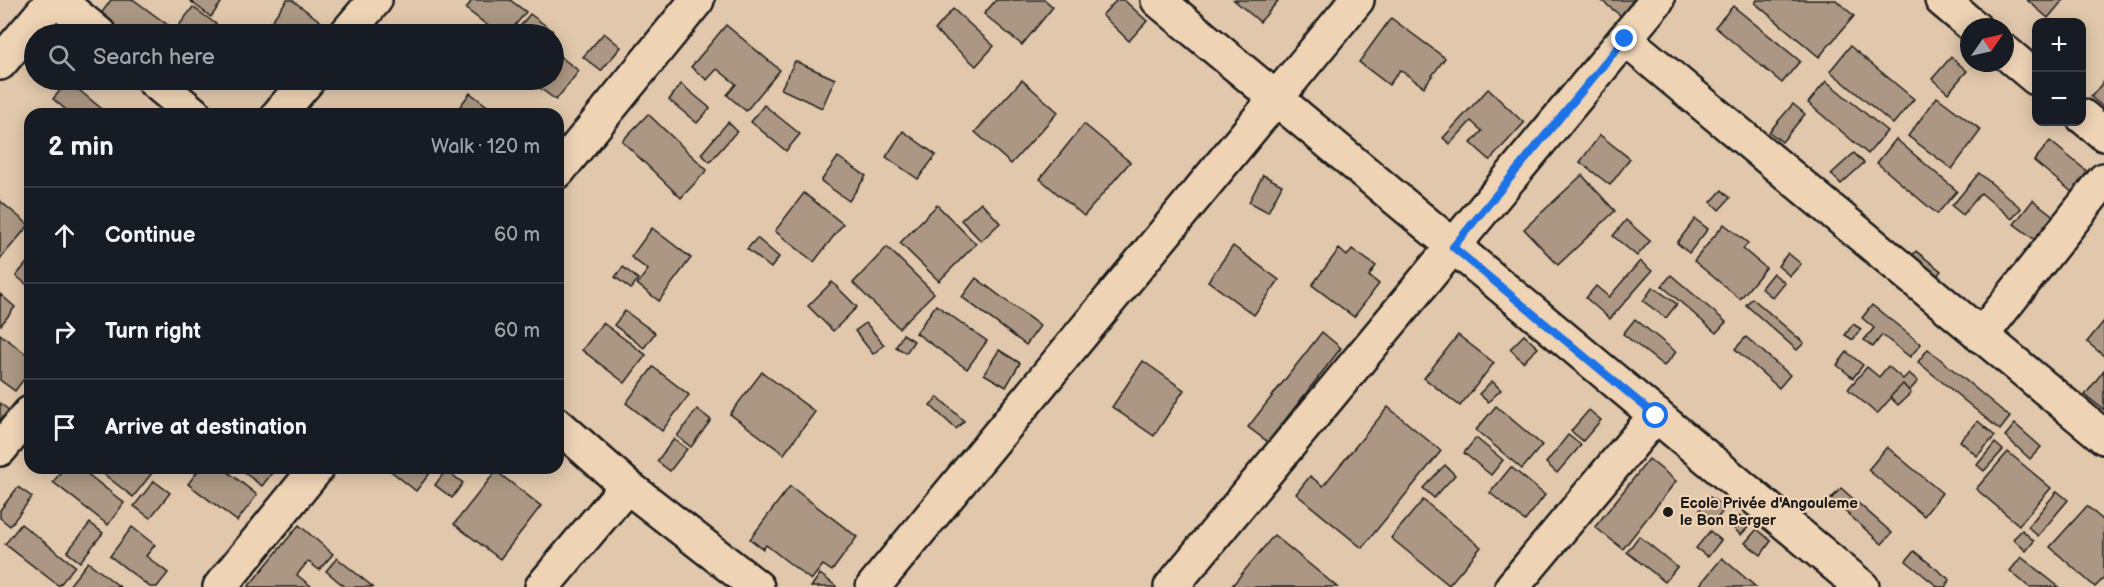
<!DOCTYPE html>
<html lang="en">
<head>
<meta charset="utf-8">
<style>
  body { margin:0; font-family:"Balsamiq Sans",sans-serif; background:#20242c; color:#f1f3f6 }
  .controls { position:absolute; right:18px; top:18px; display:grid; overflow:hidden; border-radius:12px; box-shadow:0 3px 15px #0003 }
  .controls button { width:54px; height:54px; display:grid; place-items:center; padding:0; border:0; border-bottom:2px solid #363941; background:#171b24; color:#f1f3f6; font:30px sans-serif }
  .compass { position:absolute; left:1960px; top:18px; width:54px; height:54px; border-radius:50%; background:#171b24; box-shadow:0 3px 15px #0003; rotate:56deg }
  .stop { position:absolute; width:18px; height:18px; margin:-14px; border:4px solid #1a73e8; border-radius:50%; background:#fff }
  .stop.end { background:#1a73e8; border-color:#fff; box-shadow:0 2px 6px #0008 }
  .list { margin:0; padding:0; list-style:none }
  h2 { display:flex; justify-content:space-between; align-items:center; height:78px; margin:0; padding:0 24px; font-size:26px }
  h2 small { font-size:20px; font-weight:400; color:#9ea1a6 }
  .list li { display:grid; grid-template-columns:39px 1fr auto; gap:18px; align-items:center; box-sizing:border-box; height:96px; padding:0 24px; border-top:2px solid #363941 }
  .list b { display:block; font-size:22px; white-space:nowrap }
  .list em { font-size:20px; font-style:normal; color:#9ea1a6 }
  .icon { flex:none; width:33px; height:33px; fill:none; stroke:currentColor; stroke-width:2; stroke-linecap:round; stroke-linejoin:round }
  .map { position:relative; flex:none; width:2104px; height:587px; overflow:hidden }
  .search { position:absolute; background:#171b24; box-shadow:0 3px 15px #0003; left:24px; top:24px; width:540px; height:66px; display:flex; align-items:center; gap:15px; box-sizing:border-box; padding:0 21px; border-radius:33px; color:#9ea1a6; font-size:22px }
  .panel { position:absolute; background:#171b24; box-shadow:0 3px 15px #0003; left:24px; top:108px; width:540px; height:366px; border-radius:18px }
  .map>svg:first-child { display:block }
  .building { fill:#ab9783; stroke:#1c1c1c; stroke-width:1.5 }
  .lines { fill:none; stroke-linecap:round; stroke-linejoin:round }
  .minor-casing { stroke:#1c1c1c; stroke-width:38 }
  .minor { stroke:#eed3b5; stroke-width:33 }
  .route { stroke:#1a73e8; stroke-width:8 }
  .poi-dot { fill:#1c1c1c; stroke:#eed3b5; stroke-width:2 }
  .labels { text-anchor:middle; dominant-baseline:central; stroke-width:4.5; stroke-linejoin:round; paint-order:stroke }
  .poi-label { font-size:15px; font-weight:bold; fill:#1c1c1c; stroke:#eed3b5; text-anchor:start }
</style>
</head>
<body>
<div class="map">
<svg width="2104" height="587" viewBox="0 0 2104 587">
  <rect width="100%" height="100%" fill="#e1c8ac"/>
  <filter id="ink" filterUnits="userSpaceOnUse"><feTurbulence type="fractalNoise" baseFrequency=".0167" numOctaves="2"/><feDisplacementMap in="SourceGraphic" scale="12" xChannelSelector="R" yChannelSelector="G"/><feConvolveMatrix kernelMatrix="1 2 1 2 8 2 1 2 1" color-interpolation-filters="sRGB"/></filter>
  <g filter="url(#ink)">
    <g class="building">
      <polygon points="111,0 134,0 180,34 126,34 100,15"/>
      <polygon points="189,0 223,0 211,17"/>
      <polygon points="287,0 292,0 328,27 322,34 277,34 267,27"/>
      <polygon points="472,0 510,0 526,12 508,34 499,34 466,9"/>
      <polygon points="996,0 1045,0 1053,7 1022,45 984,14"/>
      <polygon points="1117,0 1124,0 1147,21 1129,41 1102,15"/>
      <polygon points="1234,0 1276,0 1278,1 1260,22"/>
      <polygon points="1601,0 1641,0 1626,20"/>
      <polygon points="1757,0 1836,0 1854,16 1819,57 1755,3"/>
      <polygon points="2027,0 2063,0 2048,18"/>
      <polygon points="1733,6 1800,61 1782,83 1715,27"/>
      <polygon points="193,7 224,30 220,34 185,34 177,28"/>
      <polygon points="953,9 994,46 976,66 935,30"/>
      <polygon points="530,14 553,31 550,34 514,34"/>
      <polygon points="1391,18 1445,58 1424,87 1400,70 1389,85 1359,62"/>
      <polygon points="726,25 780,70 746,111 727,95 736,84 717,69 707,80 691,67"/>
      <polygon points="604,33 621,47 601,71 583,57"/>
      <polygon points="1850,46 1914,99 1893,124 1830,71"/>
      <polygon points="554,52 579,71 556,100 529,80 554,80"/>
      <polygon points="1951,57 1967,71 1948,93 1932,79"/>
      <polygon points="795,61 835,79 822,108 781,89"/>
      <polygon points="1022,80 1058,112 1011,164 975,132"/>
      <polygon points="68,81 108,114 71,114 53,99"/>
      <polygon points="1826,81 1887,131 1868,154 1808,103"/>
      <polygon points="2104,81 2104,108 2091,97"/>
      <polygon points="681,84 710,108 697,123 669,100"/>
      <polygon points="1488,89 1524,123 1490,160 1471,143 1482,131 1471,121 1450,144 1443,138"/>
      <polygon points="470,93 498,114 454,114"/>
      <polygon points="1937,97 1981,130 1952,169 1908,136"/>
      <polygon points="1793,104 1805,114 1782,142 1769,132"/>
      <polygon points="764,105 800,134 786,151 751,122"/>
      <polygon points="648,114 707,170 681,198 622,141"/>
      <polygon points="728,122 737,131 710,162 701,154"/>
      <polygon points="1084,124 1130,162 1084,216 1040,179"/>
      <polygon points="903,131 936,155 918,179 886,157"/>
      <polygon points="1600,135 1630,159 1610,185 1580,162"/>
      <polygon points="1896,139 1957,191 1937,214 1877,163"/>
      <polygon points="2050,141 2094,177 2078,197 2034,161"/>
      <polygon points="1854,153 1864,163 1841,184 1831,174"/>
      <polygon points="838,157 866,176 849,201 821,181"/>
      <polygon points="1979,173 2021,208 2012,219 1981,193 1963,215 1952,206"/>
      <polygon points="1263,175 1282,185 1268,212 1249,202"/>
      <polygon points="1582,175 1615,211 1558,265 1524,229"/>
      <polygon points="1722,190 1730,198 1719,210 1711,202"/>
      <polygon points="804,193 843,224 814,262 775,231"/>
      <polygon points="2033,200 2056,218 2038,242 2014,224"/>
      <polygon points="0,201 29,225 0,259"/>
      <polygon points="981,202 1000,223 981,241 961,220"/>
      <polygon points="937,205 976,244 939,281 900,243"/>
      <polygon points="1695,219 1708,229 1689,253 1677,243"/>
      <polygon points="1626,220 1650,241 1637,256 1613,236"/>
      <polygon points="1724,224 1748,243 1743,249 1766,268 1740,299 1694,261"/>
      <polygon points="652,228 691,258 659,301 637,284 648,270 631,257"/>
      <polygon points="757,238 779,257 771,268 747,249"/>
      <polygon points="1233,246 1279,280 1254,315 1208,281"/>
      <polygon points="887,247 934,293 899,328 853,283"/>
      <polygon points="1339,249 1347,256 1352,249 1376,266 1369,276 1379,284 1354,317 1312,285"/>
      <polygon points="1916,251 1941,271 1935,279 1909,260"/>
      <polygon points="1788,253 1801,264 1790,276 1778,266"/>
      <polygon points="30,259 30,287 16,276"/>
      <polygon points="1640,261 1652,271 1610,319 1586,298 1596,286 1609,297"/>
      <polygon points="623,267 638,279 631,289 615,277"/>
      <polygon points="1773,273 1785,283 1773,298 1761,288"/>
      <polygon points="1671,275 1726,322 1716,333 1662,286"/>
      <polygon points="976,278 1040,326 1026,345 962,297"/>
      <polygon points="832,282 857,307 833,331 808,306"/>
      <polygon points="1653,287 1677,304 1666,318 1643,301"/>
      <polygon points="0,294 15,307 1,325 0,324"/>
      <polygon points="1752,298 1804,343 1797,350 1746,305"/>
      <polygon points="936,305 987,341 967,369 916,333"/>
      <polygon points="1872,305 1921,344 1910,357 1882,335 1873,347 1864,340 1874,328 1862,318"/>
      <polygon points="625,311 655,333 644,348 614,325"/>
      <polygon points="1635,319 1676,352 1664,366 1623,334"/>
      <polygon points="2104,321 2104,356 2087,342"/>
      <polygon points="603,323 646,355 625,383 582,350"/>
      <polygon points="866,323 884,345 873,354 855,331"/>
      <polygon points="1853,324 1861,329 1853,340 1845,335"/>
      <polygon points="1322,332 1341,348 1268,442 1248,427"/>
      <polygon points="0,334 30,357 30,371 15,391 0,380"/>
      <polygon points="903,334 914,341 906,353 896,347"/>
      <polygon points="1458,335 1494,363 1460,406 1424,378"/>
      <polygon points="1524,335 1538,348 1523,362 1510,349"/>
      <polygon points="1746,337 1790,375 1779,388 1735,349"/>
      <polygon points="1928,349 2010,417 2000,430 1918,362"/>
      <polygon points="999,350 1020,363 1006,387 984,374"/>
      <polygon points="1847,352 1863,365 1853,378 1837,365"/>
      <polygon points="1143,361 1184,390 1154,436 1112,407"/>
      <polygon points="1888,366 1903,379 1909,373 1918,381 1904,397 1897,391 1877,414 1848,389 1867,367 1879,377"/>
      <polygon points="653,367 689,395 662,431 626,403"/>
      <polygon points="2104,370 2104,410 2085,395"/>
      <polygon points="762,372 815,412 784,454 730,414"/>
      <polygon points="1492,381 1501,390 1488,402 1479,394"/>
      <polygon points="1903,384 1911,393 1898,405 1890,397"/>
      <polygon points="938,397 964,421 956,429 930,405"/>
      <polygon points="0,403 10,411 0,423"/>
      <polygon points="1496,406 1542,445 1522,469 1476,430"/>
      <polygon points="1388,407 1441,451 1362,548 1296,494 1310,476 1323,486"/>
      <polygon points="697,409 711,420 691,447 677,436"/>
      <polygon points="1589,410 1601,420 1583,441 1571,431"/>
      <polygon points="1978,421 1995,436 1977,456 1960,441"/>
      <polygon points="2015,424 2041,447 2030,459 2005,436"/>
      <polygon points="1568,435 1581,445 1557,473 1546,463"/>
      <polygon points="1476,438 1503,460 1491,475 1464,453"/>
      <polygon points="674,439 687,449 670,471 657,461"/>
      <polygon points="1995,443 2003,450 1984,471 1977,465"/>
      <polygon points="1887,447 1942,493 1924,516 1868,470"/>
      <polygon points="2008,452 2051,488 2019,525 1976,489"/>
      <polygon points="1649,459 1676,481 1623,549 1595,527"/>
      <polygon points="1445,465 1455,475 1434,498 1423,488"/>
      <polygon points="1511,467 1545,495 1525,521 1490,493"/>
      <polygon points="64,468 80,468 124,503 108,525 53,482"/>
      <polygon points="96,468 156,468 133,497"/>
      <polygon points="200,468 223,468 257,495 237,521 188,484"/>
      <polygon points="238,468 276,468 262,486"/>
      <polygon points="387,468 434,468 416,491"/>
      <polygon points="446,470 463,483 452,498 435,485"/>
      <polygon points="496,471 541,506 500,559 454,524"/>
      <polygon points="154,481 170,493 150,518 134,506"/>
      <polygon points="790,486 857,537 832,571 823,565 811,580 766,545 763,549 750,539"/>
      <polygon points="18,487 32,497 10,526 0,518 0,510"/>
      <polygon points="1841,488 1892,533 1882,544 1831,499"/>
      <polygon points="2057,491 2068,500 2038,536 2028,527"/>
      <polygon points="1710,497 1725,508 1714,523 1699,511"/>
      <polygon points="1423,500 1481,547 1449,585 1391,538"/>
      <polygon points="2087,506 2104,521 2104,578 2095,587 2050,547"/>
      <polygon points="1740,516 1750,525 1741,535 1731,526"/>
      <polygon points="90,523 103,533 80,562 67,552"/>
      <polygon points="21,524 75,566 59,586 5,544"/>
      <polygon points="299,525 333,554 319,570 308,561 297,575 312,587 248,587"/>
      <polygon points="132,527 155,545 146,556 168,573 157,587 150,587 110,556"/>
      <polygon points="1757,529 1771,541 1761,555 1745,543"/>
      <polygon points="2022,530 2034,541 2026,551 2013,539"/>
      <polygon points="1710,531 1721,540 1708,557 1696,548"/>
      <polygon points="1274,535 1337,587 1231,587"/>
      <polygon points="1639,536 1677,567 1665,582 1627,552"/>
      <polygon points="1914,551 1950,580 1945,587 1938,587 1906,561"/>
      <polygon points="2021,557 2059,587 2029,587 2010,571"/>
      <polygon points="337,558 373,587 345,587 326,571"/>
      <polygon points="1722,558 1756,587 1698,587"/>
      <polygon points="88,562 120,587 68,587"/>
      <polygon points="820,574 836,586 836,587 811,587"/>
    </g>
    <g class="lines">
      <g class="minor-casing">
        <g id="minor">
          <polyline points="58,0 99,34"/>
          <polyline points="1158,0 1862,587"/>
          <polyline points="1942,0 1974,27"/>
          <polyline points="346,34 375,0"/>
          <polyline points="1625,39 2104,437"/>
          <polyline points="2005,52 2036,78"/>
          <polyline points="0,63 53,0"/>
          <polyline points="153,80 194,114"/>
          <polyline points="279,114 308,80"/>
          <polyline points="2082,116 2104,134"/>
          <polyline points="558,171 697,0"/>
          <polyline points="1981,336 2104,180"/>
          <polyline points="558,425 627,486 757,587"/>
          <polyline points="0,449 30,413"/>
          <polyline points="220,587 317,468"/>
          <polyline points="542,587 627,486"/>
          <polyline points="873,587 1357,0"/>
          <polyline points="1171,587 1657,0"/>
          <polyline points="1512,587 1656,415"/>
        </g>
      </g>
      <use href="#minor" class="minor"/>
    </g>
  </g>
  <g class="lines" filter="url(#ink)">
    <polyline class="route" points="1625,39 1453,247 1656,416"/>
  </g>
  <circle class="poi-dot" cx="1668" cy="512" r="6"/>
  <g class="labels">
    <g class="poi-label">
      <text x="1680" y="503">Ecole Privée d'Angouleme<tspan x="1680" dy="17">le Bon Berger</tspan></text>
    </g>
  </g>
</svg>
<div class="controls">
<button>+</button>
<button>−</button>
</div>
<svg class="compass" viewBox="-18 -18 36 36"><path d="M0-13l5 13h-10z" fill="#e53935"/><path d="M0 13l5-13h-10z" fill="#9ea1a6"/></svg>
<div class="stop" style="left:1656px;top:416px"></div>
<div class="stop end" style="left:1625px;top:39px"></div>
<div class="search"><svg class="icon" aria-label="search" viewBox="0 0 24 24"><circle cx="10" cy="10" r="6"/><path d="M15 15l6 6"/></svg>Search here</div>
<section class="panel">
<h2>2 min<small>Walk · 120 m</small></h2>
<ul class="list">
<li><svg class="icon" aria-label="ahead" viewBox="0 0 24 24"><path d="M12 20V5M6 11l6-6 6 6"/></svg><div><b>Continue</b></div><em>60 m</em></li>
<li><svg class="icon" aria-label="right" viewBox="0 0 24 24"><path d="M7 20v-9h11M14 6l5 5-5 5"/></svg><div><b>Turn right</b></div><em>60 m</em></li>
<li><svg class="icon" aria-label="arrive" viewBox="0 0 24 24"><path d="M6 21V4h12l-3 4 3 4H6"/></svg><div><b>Arrive at destination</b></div></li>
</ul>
</section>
</div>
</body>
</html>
